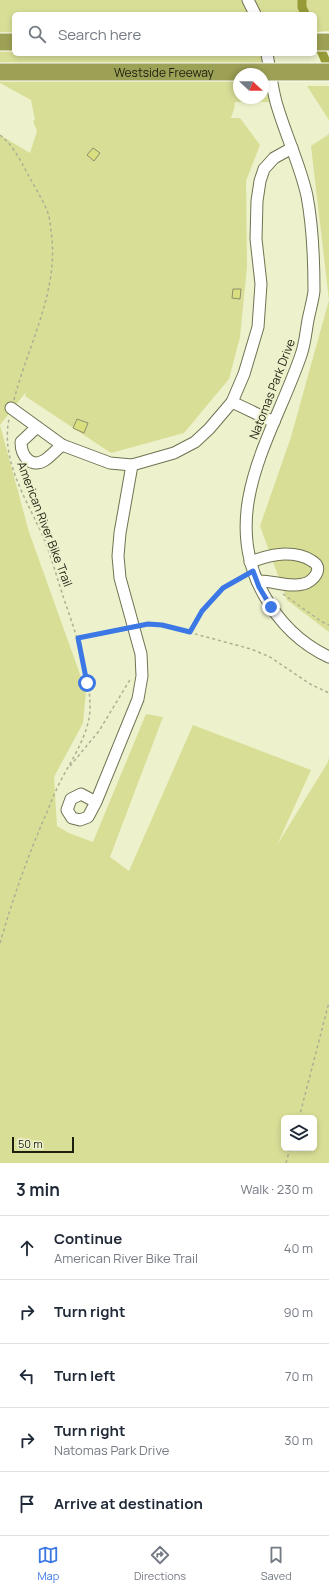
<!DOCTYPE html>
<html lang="en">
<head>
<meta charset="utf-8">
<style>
  body { margin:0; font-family:Manrope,sans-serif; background:#f6f6f7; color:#1f2937 }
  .controls { position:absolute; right:12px; bottom:12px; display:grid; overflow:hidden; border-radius:6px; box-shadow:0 2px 6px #0003 }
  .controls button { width:36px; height:36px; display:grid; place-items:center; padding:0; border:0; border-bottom:1px solid #e0e1e3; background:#fff; color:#1f2937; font:20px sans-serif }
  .compass { position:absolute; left:233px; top:68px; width:36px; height:36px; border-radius:50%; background:#fff; box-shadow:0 2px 6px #0003; rotate:112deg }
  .scale { position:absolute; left:12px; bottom:10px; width:62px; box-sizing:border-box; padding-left:4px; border:2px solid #1e1f11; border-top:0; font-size:11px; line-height:14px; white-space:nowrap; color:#1e1f11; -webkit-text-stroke:3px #edf1cc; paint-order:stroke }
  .stop { position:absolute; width:12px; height:12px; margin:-9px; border:3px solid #3c77e6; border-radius:50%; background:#fff }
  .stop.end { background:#3c77e6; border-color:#fff; box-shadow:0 1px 4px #0008 }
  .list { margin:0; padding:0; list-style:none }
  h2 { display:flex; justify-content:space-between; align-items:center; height:52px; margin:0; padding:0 16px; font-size:17px }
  h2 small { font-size:13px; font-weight:400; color:#747a83 }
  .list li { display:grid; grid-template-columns:26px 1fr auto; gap:12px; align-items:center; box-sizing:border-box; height:64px; padding:0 16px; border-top:1px solid #e0e1e3 }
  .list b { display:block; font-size:15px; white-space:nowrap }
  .list p { margin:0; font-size:13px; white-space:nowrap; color:#747a83 }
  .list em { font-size:13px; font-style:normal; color:#747a83 }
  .icon { flex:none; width:22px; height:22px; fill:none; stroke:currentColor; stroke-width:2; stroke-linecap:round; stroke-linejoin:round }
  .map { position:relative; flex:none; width:329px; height:1163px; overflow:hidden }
  .search { position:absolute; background:#fff; box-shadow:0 2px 6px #0003; left:12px; right:12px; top:12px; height:44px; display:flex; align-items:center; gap:10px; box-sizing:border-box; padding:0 14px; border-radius:6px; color:#747a83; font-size:15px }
  .sheet { height:372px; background:#fff }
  nav { display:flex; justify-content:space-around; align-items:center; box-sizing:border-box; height:56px; border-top:1px solid #e0e1e3; background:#fff; font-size:11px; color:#747a83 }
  nav a { display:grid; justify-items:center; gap:2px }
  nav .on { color:#3c77e6 }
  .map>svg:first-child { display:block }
  .green { fill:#d9de97; fill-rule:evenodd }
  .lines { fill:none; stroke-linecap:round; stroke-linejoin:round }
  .canal { stroke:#969a37; stroke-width:9 }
  .building { fill:#d9df7e; stroke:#8b8e6c }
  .minor-casing { stroke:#707352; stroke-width:13 }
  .highway-casing { stroke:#fff; stroke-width:19 }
  .path { stroke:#acaf92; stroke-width:1.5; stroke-dasharray:3 3; stroke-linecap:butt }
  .minor { stroke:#fff; stroke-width:11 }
  .highway { stroke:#9da155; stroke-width:17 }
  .highway-bridge-casing { stroke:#fff; stroke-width:19; stroke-linecap:butt }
  .highway-bridge { stroke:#9da155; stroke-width:17 }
  .route { stroke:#3c77e6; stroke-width:5 }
  .labels { text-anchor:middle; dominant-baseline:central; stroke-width:4; stroke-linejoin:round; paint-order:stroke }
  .street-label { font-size:12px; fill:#1e1f11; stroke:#edf1cc }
</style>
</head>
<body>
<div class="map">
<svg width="329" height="1163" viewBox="0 0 329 1163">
  <rect width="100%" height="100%" fill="#edf1cc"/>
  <g class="green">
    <path d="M0,0h248l4,14h-238v40h249l13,48h-41l-1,7 -3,9h9l20,27 -14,36 1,86 -7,70 -11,42 -45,54 -73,20 -86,-57 1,-4 -26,33 29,107 57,159 -3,32 -29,54 3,49 12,7 24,9 53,-128 17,3 -53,140 19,14 64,-146 118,45 -34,75 51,-83 1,-5v406h-329v-1028l30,18 7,-22 -4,-10 2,-1 -4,-20 -31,-17zM239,74h24v24h-24zM284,1118h30v30h-30z"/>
    <polygon points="254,0 329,0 329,31 315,32 315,14 259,14"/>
    <polygon points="307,86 329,86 329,121 329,120"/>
    <polygon points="329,134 329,632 287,600 260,526 291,437 329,300 311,146"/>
  </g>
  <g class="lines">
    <g class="canal">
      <polyline points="302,0 302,7 305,14"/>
      <polyline points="317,41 329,69"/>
    </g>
  </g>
  <g class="building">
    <polygon points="93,148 100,153 94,161 87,155"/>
    <polygon points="233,289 241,289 240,299 232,298"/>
    <polygon points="77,419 88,423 84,433 73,428"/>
  </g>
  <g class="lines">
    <g class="minor-casing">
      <g id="minor">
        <polyline points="248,0 255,14"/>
        <path d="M267,54c3,16 5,33 9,48 9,32 24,62 31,94 6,32 7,63 7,95 -1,9 -4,19 -6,29 -2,11 -3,24 -7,35 -27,79 -84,156 -37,240 15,27 37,49 65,62"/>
        <polyline points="232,402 274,422"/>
        <polyline points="11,408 62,445 110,463 132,465 174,453 195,442 209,429 232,402 244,374 258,327 261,284 256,239 257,201 260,181 264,169 274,158 292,148"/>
        <path d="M37,427l-16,15c0,14 10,27 24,18 6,-4 11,-10 17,-15"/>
        <path d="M250,562c11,-4 23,-8 35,-8 9,0 20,2 27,7 13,7 1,21 -9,23 -15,4 -31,-4 -46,-3"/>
        <polyline points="96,802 81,794 71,799 67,810 72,818 80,820 88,817 96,802 138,699 142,676 141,654 120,578 118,556 120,533 132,465"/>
      </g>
    </g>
    <g class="highway-casing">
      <g id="highway">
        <polyline points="0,42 14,42"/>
        <polyline points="315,42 329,42"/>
      </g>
    </g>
    <g class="path">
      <path d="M0,135c15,12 22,29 31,45 6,11 13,22 17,33 2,5 2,12 3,18 9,59 -23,113 -37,169"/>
      <polyline points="283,594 322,622 329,625"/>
      <polyline points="142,625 162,625 251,649 270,657 310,684 329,693"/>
      <polyline points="190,632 202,611 223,588 246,575"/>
      <polyline points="78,638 125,628"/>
      <polyline points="70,766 99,731 131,678"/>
      <path d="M0,943c13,-45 28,-88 47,-131 4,-10 8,-20 13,-30 13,-25 31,-50 30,-78 -1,-36 -16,-75 -27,-108 -6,-18 -11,-37 -18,-55 -16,-38 -45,-79 -36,-122"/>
      <polyline points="299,1118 329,1002"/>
      <polyline points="286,1163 290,1148"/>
    </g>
    <use href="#minor" class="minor"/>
    <use href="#highway" class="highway"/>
    <g class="highway-bridge-casing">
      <g id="highway-bridge">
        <path id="s1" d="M0,72h329"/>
      </g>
    </g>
    <use href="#highway-bridge" class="highway-bridge"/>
  </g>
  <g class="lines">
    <polyline class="route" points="87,683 78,638 148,624 162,625 190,632 202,611 223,588 253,571 259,587 271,607"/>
  </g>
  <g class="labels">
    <g class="street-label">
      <text stroke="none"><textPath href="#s1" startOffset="164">Westside Freeway</textPath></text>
      <text transform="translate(272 389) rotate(-69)">Natomas Park Drive</text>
      <text transform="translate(45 524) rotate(69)">American River Bike Trail</text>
    </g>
  </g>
</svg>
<div class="controls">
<button><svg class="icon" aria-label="layers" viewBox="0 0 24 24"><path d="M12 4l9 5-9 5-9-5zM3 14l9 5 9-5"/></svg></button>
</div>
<svg class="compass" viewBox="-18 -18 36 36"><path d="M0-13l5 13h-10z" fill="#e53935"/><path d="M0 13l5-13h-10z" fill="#747a83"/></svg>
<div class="scale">50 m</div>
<div class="stop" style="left:87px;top:683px"></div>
<div class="stop end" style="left:271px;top:607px"></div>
<div class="search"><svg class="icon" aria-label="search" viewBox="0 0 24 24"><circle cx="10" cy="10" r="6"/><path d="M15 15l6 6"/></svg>Search here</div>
</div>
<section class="sheet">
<h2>3 min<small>Walk · 230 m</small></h2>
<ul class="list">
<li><svg class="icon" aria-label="ahead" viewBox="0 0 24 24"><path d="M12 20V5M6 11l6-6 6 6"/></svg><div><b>Continue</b><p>American River Bike Trail</p></div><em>40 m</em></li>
<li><svg class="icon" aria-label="right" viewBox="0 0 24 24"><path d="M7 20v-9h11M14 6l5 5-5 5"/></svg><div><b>Turn right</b></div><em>90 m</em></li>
<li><svg class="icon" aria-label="left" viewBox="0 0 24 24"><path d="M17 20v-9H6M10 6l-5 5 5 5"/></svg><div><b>Turn left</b></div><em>70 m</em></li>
<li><svg class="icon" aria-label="right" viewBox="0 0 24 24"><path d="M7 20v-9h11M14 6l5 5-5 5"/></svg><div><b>Turn right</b><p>Natomas Park Drive</p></div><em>30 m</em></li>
<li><svg class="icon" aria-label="arrive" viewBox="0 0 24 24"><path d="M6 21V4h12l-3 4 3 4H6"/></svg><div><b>Arrive at destination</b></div></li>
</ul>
</section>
<nav>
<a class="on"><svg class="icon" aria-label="map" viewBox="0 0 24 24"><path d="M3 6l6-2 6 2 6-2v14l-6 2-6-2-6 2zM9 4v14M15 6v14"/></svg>Map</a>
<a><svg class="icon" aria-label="directions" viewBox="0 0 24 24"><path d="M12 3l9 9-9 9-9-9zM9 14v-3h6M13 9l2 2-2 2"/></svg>Directions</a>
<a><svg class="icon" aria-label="saved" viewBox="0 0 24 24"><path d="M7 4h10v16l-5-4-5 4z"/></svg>Saved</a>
</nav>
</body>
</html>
